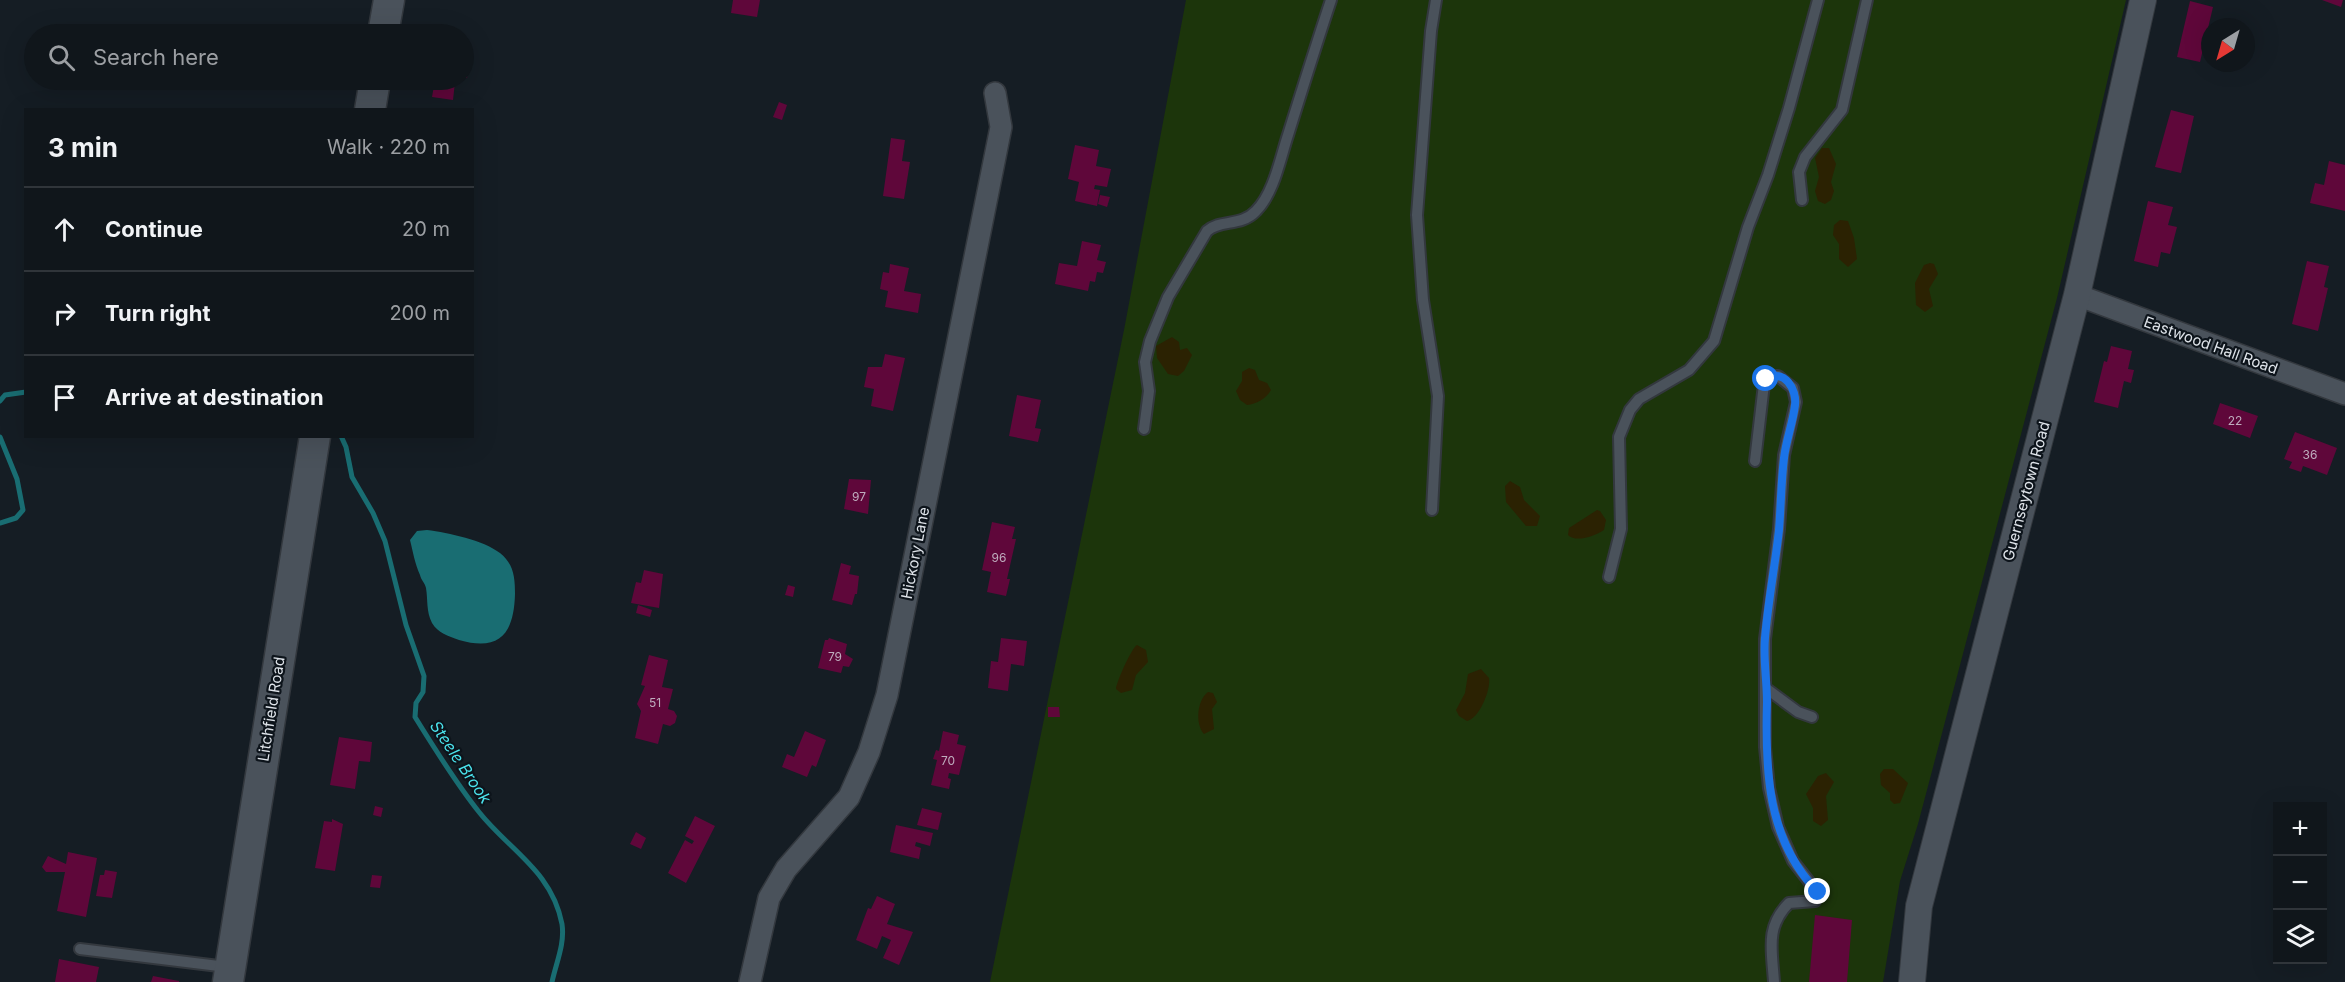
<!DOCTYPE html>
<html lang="en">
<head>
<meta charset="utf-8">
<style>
  body { margin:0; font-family:Inter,sans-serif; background:#1e2328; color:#f1f3f6 }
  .controls { position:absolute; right:18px; bottom:18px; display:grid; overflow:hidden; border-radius:0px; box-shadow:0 6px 24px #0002 }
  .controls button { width:54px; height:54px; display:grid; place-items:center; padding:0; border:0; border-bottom:2px solid #30353a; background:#10161b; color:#f1f3f6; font:30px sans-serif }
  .compass { position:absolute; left:2201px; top:18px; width:54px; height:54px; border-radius:50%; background:#10161b; box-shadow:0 6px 24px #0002; rotate:217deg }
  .stop { position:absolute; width:18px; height:18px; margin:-14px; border:4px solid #1a73e8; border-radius:50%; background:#fff }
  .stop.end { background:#1a73e8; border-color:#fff; box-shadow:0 2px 6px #0008 }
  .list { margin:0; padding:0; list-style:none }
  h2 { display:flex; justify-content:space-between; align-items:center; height:78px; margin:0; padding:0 24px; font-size:26px }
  h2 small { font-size:20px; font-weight:400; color:#9c9fa3 }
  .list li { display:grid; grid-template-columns:39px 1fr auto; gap:18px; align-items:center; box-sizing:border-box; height:84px; padding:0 24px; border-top:2px solid #30353a }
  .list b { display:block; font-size:22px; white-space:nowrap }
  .list em { font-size:20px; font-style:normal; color:#9c9fa3 }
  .icon { flex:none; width:33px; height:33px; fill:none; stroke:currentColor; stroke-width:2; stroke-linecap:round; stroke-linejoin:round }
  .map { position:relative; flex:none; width:2345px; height:982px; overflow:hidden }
  .search { position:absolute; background:#10161b; box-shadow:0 6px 24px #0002; left:24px; top:24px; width:450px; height:66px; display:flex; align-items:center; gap:15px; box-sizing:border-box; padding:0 21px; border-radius:33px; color:#9c9fa3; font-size:22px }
  .panel { position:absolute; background:#10161b; box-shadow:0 6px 24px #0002; left:24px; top:108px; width:450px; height:330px; border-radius:0px }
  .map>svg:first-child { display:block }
  .green { fill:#1c350b }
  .sand { fill:#2b2202 }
  .water { fill:#196d72 }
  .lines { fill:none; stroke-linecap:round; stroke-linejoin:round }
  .stream { stroke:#196d72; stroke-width:5 }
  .building { fill:#5f073a }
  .service-casing { stroke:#33383e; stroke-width:14 }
  .minor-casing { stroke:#33383e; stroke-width:24 }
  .tertiary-casing { stroke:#33383e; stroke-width:28 }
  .secondary-casing { stroke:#33383e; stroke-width:33 }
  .service { stroke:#4a525b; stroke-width:10 }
  .minor { stroke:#4a525b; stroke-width:21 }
  .tertiary { stroke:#4a525b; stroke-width:26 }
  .secondary { stroke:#4a525b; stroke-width:30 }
  .route { stroke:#1a73e8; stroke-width:8 }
  .labels { text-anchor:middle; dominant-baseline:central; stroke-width:4.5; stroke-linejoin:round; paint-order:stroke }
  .number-label { font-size:12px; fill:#bfadbe }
  .street-label { font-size:15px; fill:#dfe4ea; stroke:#0d141b }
  .water-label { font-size:16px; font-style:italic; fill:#4be3ed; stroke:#0d141b }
</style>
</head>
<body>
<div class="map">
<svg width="2345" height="982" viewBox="0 0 2345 982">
  <rect width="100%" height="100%" fill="#151d24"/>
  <polygon class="green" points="1186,0 2126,0 2057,298 1918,824 1900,881 1883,982 990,982 1124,330"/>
  <g class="sand">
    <polygon points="1822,148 1829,148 1836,164 1831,182 1834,191 1831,200 1825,204 1818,201 1815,191 1819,177 1815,158"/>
    <polygon points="1840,220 1848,221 1854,238 1857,259 1848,267 1839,259 1839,244 1833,235 1834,225"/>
    <polygon points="1930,263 1934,264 1938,274 1929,289 1933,306 1925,312 1916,305 1915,283 1924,265"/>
    <polygon points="1172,337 1179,342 1180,350 1187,348 1192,355 1184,371 1178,376 1168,374 1157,358 1156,346"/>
    <path d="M1249,368l6,2 4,10 8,3 4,7c-5,9 -15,14 -24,15l-7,-5 -4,-9 6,-10v-9z"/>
    <polygon points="1510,481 1520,487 1524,500 1540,516 1537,526 1526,526 1506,502 1505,486"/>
    <path d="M1597,510l3,1 6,9 -2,10c-9,6 -28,13 -36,5l1,-7z"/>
    <path d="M1137,645l9,5 2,12 -12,13 -4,15 -11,3 -5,-4c0,-6 16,-42 21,-44z"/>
    <path d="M1481,669l8,9c2,12 -10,41 -22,43l-8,-5 -3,-6 9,-17 3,-19z"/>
    <path d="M1208,692l5,1 4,9 -5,7 2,20 -10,5c-9,-10 -7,-34 4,-42z"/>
    <polygon points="1884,769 1893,769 1908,783 1900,803 1894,804 1890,800 1890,793 1881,785 1880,774"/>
    <polygon points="1826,773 1834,782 1826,796 1828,820 1821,826 1813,821 1813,808 1806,794 1818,776"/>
  </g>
  <path class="water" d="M427,530c22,3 56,10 73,23 14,11 15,25 15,41 -1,39 -15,58 -56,46 -11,-4 -21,-7 -27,-17 -6,-12 -4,-23 -6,-35 -1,-5 -5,-8 -6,-13 -5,-11 -7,-23 -10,-35l7,-9z"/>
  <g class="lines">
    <g class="stream">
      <polyline points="0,401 5,395 26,392"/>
      <path d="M341,436l5,11 6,30 21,36 12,28 21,84 18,51 -1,16 -7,11 -1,14c20,32 40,65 64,95 30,38 73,59 83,112 3,20 -6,39 -10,58"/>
      <polyline points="0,437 17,479 23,510 16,518 0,523"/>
    </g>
  </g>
  <g class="building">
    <polygon points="733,0 760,0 757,17 731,13"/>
    <polygon points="2322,0 2343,0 2341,7"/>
    <polygon points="2190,1 2213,7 2200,62 2177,57"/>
    <polygon points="464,50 470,51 467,78 464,78"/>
    <polygon points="435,80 460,80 459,82 455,82 453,100 432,97"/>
    <polygon points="779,102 787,105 782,120 773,117"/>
    <polygon points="2171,110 2194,116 2181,173 2155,167"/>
    <polygon points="891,138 905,140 902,161 910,162 904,199 883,196"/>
    <polygon points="1075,145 1099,150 1096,166 1111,169 1107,187 1095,185 1094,189 1100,190 1097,206 1075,201 1079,182 1068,179"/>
    <polygon points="2329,161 2345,165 2345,211 2310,203 2315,183 2324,185"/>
    <polygon points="1100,195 1110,197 1107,207 1098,204"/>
    <polygon points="2148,201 2173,207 2168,225 2177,227 2170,254 2161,252 2158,267 2134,261"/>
    <polygon points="1082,241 1101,245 1097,260 1106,262 1103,273 1097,272 1095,282 1090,281 1088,291 1055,284 1059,263 1077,266"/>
    <polygon points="2307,261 2329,266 2324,287 2328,288 2318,331 2292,324"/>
    <polygon points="890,264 909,268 904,291 921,294 918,313 885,307 888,291 880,289 883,272 889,273"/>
    <polygon points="2111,346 2132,351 2128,369 2134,370 2131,383 2124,381 2118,408 2094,402 2104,361 2107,362"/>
    <polygon points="885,354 905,358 893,411 871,406 874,389 864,387 868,367 882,367"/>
    <polygon points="1017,395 1041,400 1035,428 1041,429 1038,442 1009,436"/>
    <polygon points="2220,403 2258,416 2250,438 2213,424"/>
    <polygon points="2295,432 2337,448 2327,475 2303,466 2301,472 2289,468 2292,462 2284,459"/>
    <polygon points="849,479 871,480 868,514 844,509"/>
    <polygon points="992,522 1015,527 1012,539 1016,539 1007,579 1010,579 1006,596 987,592 991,572 982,570"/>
    <polygon points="841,563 851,566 849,574 859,576 857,594 855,594 852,605 832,600"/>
    <polygon points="644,570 663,574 659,608 631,603 636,582 641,583"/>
    <polygon points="788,585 795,587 793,597 785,595"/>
    <polygon points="638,605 652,610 650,617 636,613"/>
    <polygon points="829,638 847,644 845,654 853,659 849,667 843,666 841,673 818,668 825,640 828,640"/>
    <polygon points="1001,638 1027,641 1024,666 1011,664 1008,691 988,688 991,661 998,662"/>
    <polygon points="649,655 668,660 662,687 673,689 668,709 674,711 677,716 675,723 670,726 663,724 658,744 635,738 641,711 637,704 645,686 641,685"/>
    <polygon points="1048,707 1059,707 1060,717 1048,717"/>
    <polygon points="805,731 826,740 816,767 812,765 807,777 782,767 787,754 794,757"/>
    <polygon points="943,731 959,735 957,744 966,746 959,775 949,773 948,778 951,779 949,789 931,785 937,760 933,759 936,750 939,751"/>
    <polygon points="339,737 372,742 370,762 359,761 355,789 330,785"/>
    <polygon points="375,806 383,808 381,817 373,815"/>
    <polygon points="922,808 942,813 938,830 917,825"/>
    <polygon points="695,816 715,826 686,883 668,873 685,840 692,844 694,841 685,836"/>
    <polygon points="332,819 343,824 335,871 315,868 324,821 332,822"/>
    <polygon points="896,825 933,833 930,846 916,842 915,846 921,848 919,859 890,852"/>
    <polygon points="636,832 646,838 641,849 630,844"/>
    <polygon points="68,852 97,858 86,917 57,911 65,872 46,872 42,867 48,856 66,864"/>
    <polygon points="105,870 117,872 112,898 96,896 100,875 104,875"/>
    <polygon points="372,875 382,876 380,888 370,887"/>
    <polygon points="877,896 895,904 887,924 913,932 899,965 883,958 891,940 882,936 877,949 856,940 868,908 871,909"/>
    <polygon points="1815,915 1852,920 1847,982 1809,982"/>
    <polygon points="59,959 99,967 96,982 55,982"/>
    <polygon points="153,976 179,981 179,982 151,982"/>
  </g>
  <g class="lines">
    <g class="service-casing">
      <g id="service">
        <polyline points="1802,200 1799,172 1805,157 1842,110 1867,0"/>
        <path d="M1144,429l5,-38 -4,-29 5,-21 18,-44 39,-66c13,-12 34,-4 49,-20 18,-18 24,-52 32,-76 14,-45 28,-90 43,-135"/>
        <path d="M1755,461l9,-77 7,-8h7l15,12 3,14 -12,53 -5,74 -14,110v108l4,41 9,39 15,34 25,32 -3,8 -26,2c-24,24 -17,47 -15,79"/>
        <polyline points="1432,510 1438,396 1423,300 1417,215 1431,31 1436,0"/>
        <polyline points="1609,577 1621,529 1619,437 1630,410 1639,399 1689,370 1714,341 1748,227 1768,175 1789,108 1818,0"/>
        <polyline points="1767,689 1798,712 1812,717"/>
        <polyline points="80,949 227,967"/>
      </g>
    </g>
    <g class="minor-casing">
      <g id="minor">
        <polyline points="2077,295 2345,394"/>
        <polyline points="750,982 769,898 786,869 849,797 869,752 887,695 1001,127 995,93"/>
      </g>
    </g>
    <g class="tertiary-casing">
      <polyline id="tertiary" points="1912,982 1919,906 2077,295 2143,0"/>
    </g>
    <g class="secondary-casing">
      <g id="secondary">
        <polyline points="383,34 389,0"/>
        <polyline points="370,110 375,80"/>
        <polyline points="228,982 315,436"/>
      </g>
    </g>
    <use href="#service" class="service"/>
    <use href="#minor" class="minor"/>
    <use href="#tertiary" class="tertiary"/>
    <use href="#secondary" class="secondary"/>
  </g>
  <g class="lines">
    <path class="route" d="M1766,379c18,-11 31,10 29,26 -2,18 -9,35 -11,53 -3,24 -3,48 -5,72 -4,36 -11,72 -14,108 -2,21 2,42 2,64 -2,67 0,139 51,190"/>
  </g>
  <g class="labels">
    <g class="number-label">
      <text x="2235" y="420">22</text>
      <text x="2310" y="454">36</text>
      <text x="859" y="496">97</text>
      <text x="999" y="557">96</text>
      <text x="835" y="656">79</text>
      <text x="655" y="702">51</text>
      <text x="948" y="760">70</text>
    </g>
    <g class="street-label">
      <text transform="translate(2211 345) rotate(20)">Eastwood Hall Road</text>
      <text transform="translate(2026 491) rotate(-75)">Guernseytown Road</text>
      <text transform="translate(915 553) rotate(-79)">Hickory Lane</text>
      <text transform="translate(271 709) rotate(-81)">Litchfield Road</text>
    </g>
    <g class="water-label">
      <text transform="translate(461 762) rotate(56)">Steele Brook</text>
    </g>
  </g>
</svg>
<div class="controls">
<button>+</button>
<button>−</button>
<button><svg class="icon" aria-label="layers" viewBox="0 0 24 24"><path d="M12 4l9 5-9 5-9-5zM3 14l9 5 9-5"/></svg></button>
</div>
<svg class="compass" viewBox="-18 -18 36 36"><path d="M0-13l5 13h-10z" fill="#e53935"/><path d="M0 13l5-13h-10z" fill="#9c9fa3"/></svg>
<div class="stop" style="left:1766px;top:379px"></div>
<div class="stop end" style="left:1818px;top:892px"></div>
<div class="search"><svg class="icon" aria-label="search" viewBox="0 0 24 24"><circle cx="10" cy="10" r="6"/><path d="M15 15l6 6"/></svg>Search here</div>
<section class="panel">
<h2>3 min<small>Walk · 220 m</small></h2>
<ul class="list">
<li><svg class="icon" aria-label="ahead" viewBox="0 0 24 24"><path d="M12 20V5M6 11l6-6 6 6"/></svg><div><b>Continue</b></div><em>20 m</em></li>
<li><svg class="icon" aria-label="right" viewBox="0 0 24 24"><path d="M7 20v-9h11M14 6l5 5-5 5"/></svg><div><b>Turn right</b></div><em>200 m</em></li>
<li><svg class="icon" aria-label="arrive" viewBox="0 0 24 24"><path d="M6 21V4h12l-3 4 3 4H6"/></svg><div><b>Arrive at destination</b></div></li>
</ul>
</section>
</div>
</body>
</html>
